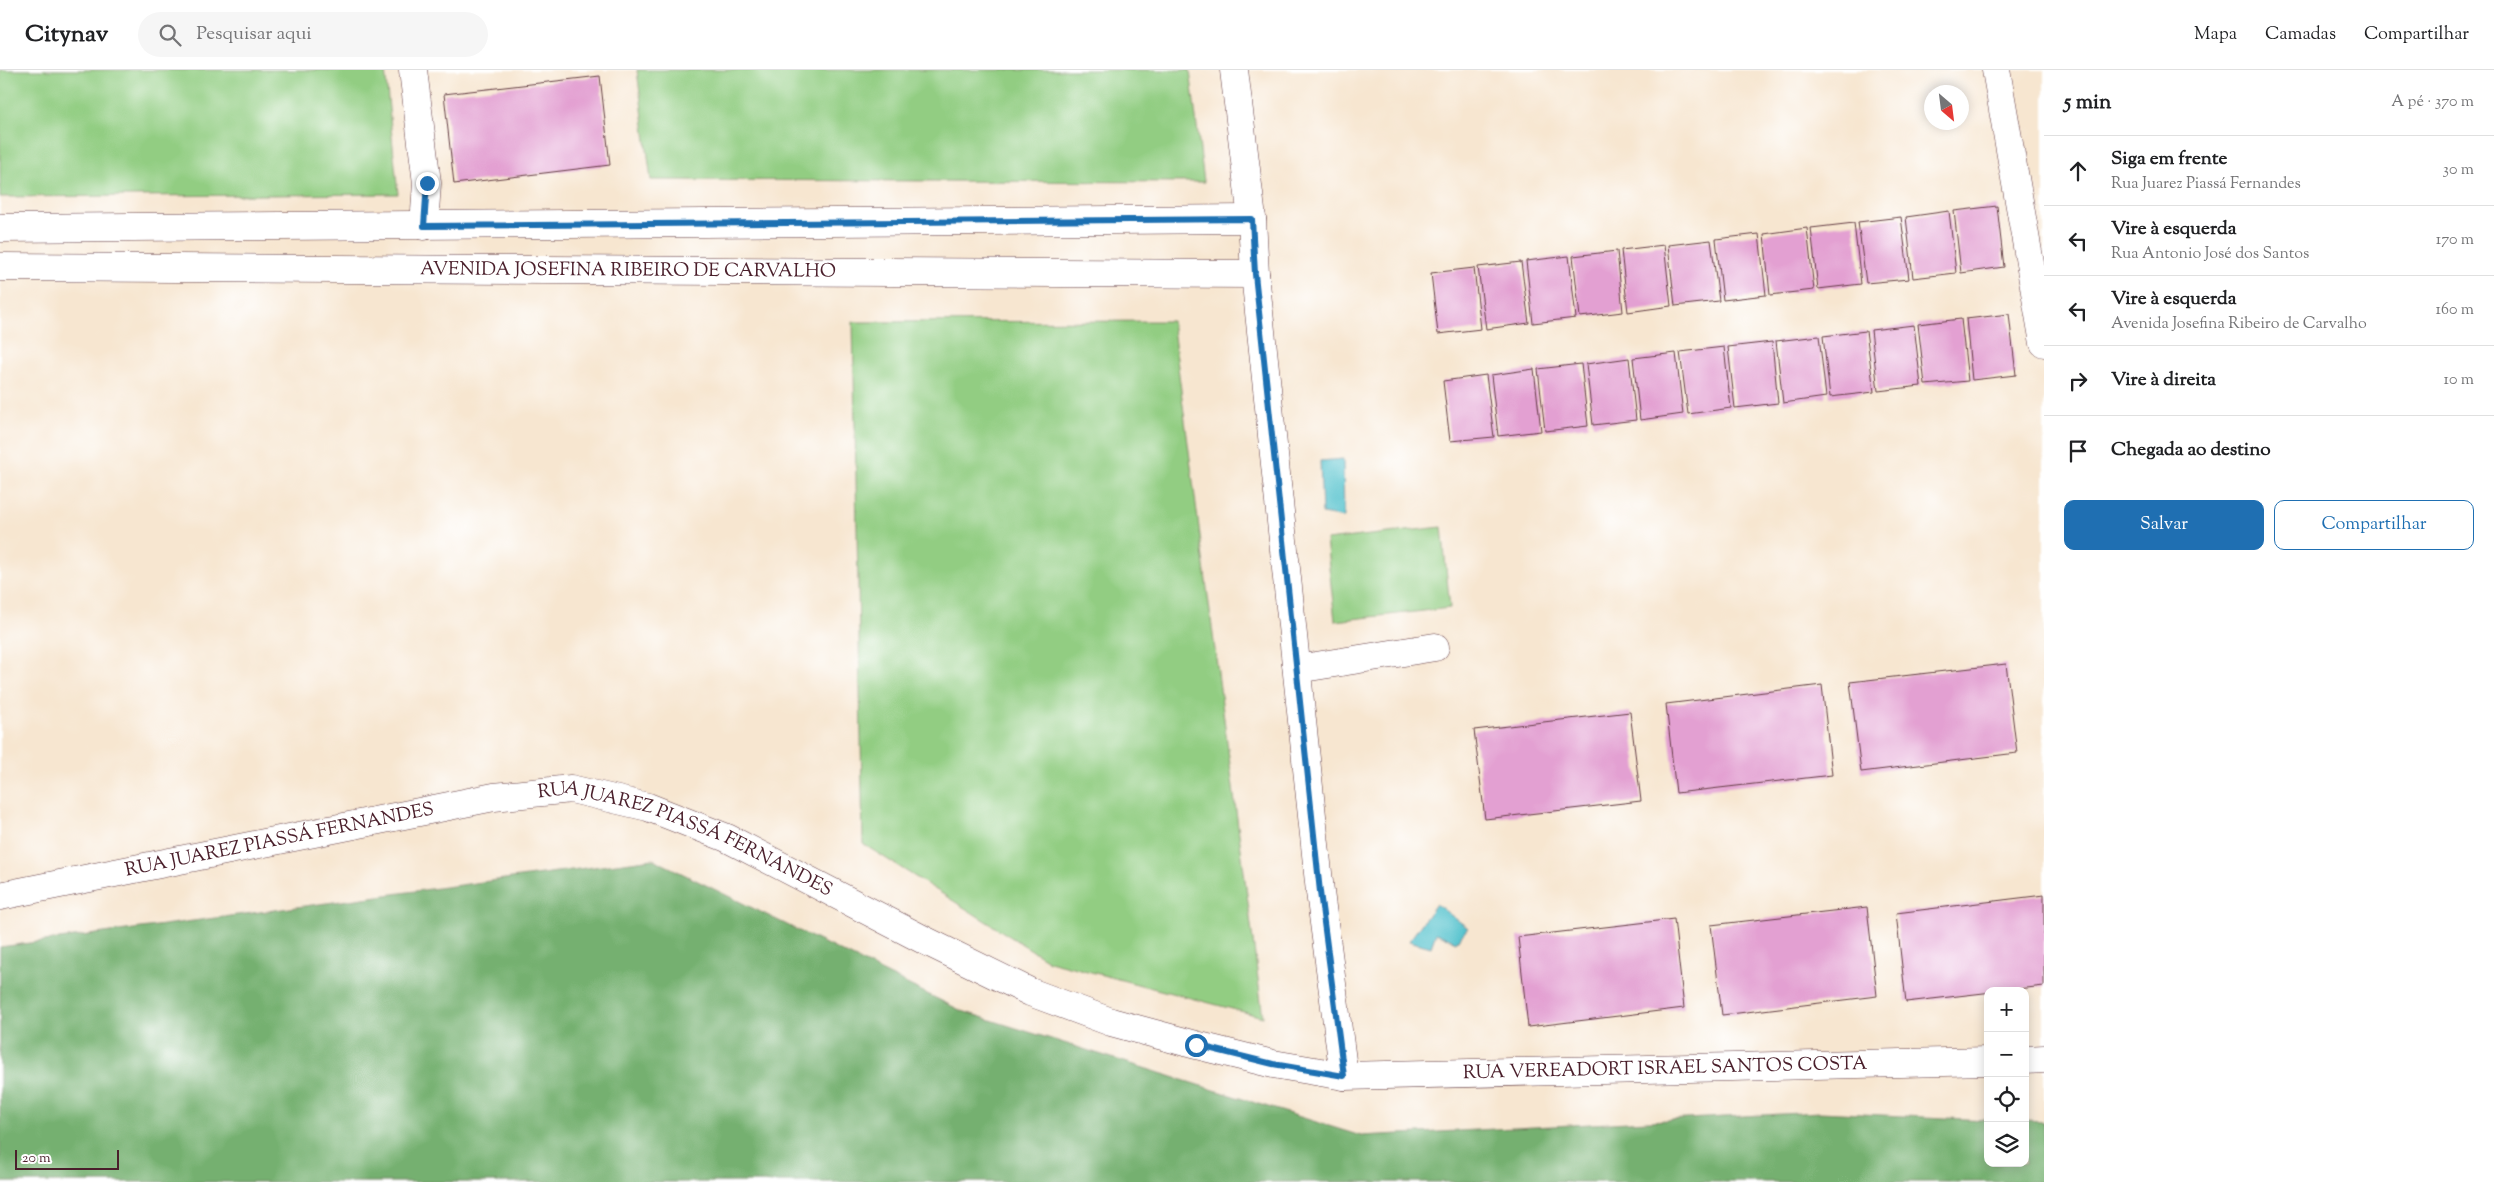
<!DOCTYPE html>
<html lang="pt">
<head>
<meta charset="utf-8">
<style>
  body { margin:0; font-family:"Sorts Mill Goudy",serif; background:#f6f6f6; color:#202124 }
  .controls { position:absolute; right:15px; bottom:15px; display:grid; overflow:hidden; border-radius:10px; box-shadow:0 2px 12px #0003 }
  .controls button { width:45px; height:45px; display:grid; place-items:center; padding:0; border:0; border-bottom:1px solid #e0e0e0; background:#fff; color:#202124; font:25px sans-serif }
  .compass { position:absolute; left:1924px; top:15px; width:45px; height:45px; border-radius:50%; background:#fff; box-shadow:0 2px 12px #0003; rotate:152deg }
  .scale { position:absolute; left:15px; bottom:12px; width:104px; box-sizing:border-box; padding-left:5px; border:2px solid #4a1f2b; border-top:0; font-size:14px; line-height:18px; white-space:nowrap; color:#4a1f2b; -webkit-text-stroke:4px #fff; paint-order:stroke }
  .stop { position:absolute; width:15px; height:15px; margin:-11px; border:4px solid #1f6fb2; border-radius:50%; background:#fff }
  .stop.end { background:#1f6fb2; border-color:#fff; box-shadow:0 1px 5px #0008 }
  .list { margin:0; padding:0; list-style:none }
  h2 { display:flex; justify-content:space-between; align-items:center; height:65px; margin:0; padding:0 20px; font-size:21px }
  h2 small { font-size:16px; font-weight:400; color:#757577 }
  .list li { display:grid; grid-template-columns:32px 1fr auto; gap:15px; align-items:center; box-sizing:border-box; height:70px; padding:0 20px; border-top:1px solid #e0e0e0 }
  .list b { display:block; font-size:19px; white-space:nowrap }
  .list p { margin:0; font-size:16px; white-space:nowrap; color:#757577 }
  .list em { font-size:16px; font-style:normal; color:#757577 }
  .actions { display:flex; gap:10px; padding:15px 20px }
  .actions a { flex:1; padding:11px 0; border:1px solid #1f6fb2; border-radius:10px; text-align:center; font-size:18px; color:#1f6fb2 }
  .actions .main { background:#1f6fb2; color:#fff }
  .icon { flex:none; width:28px; height:28px; fill:none; stroke:currentColor; stroke-width:2; stroke-linecap:round; stroke-linejoin:round }
  .map { position:relative; flex:none; width:2044px; height:1112px; overflow:hidden }
  header { display:flex; align-items:center; gap:30px; box-sizing:border-box; height:70px; padding:0 25px; background:#fff; border-bottom:1px solid #e0e0e0 }
  header strong { font-size:24px }
  nav { display:flex; gap:28px; margin-inline-start:auto; font-size:18px }
  .search { width:350px; height:45px; background:#f6f6f6; display:flex; align-items:center; gap:12px; box-sizing:border-box; padding:0 18px; border-radius:28px; color:#757577; font-size:19px }
  main { display:flex }
  aside { flex:1; background:#fff }
  .map>svg:first-child { display:block }
  .green { fill:#92cd82; stroke:#6e7656 }
  .forest { fill:#75b070; stroke:#60684e }
  .water { fill:#56c3ce; stroke:#50717c }
  .building { fill:#e3a0d2 }
  .lines { fill:none; stroke-linecap:round; stroke-linejoin:round }
  .minor-casing { stroke:#643d44; stroke-width:29 }
  .minor { stroke:#fff; stroke-width:28 }
  .route { stroke:#1f6fb2; stroke-width:6 }
  .labels { text-anchor:middle; dominant-baseline:central; stroke-width:5; stroke-linejoin:round; paint-order:stroke }
  .street-label { font-size:19px; fill:#4a1f2b; stroke:#fff }
</style>
</head>
<body>
<header>
<strong>Citynav</strong>
<div class="search"><svg class="icon" aria-label="search" viewBox="0 0 24 24"><circle cx="10" cy="10" r="6"/><path d="M15 15l6 6"/></svg>Pesquisar aqui</div>
<nav><a>Mapa</a><a>Camadas</a><a>Compartilhar</a></nav>
</header>
<main>
<div class="map">
<svg width="2044" height="1112" viewBox="0 0 2044 1112">
  <rect width="100%" height="100%" fill="#fff"/>
  <filter id="ink" filterUnits="userSpaceOnUse"><feTurbulence type="fractalNoise" baseFrequency=".02" numOctaves="2"/><feDisplacementMap in="SourceGraphic" scale="10" xChannelSelector="R" yChannelSelector="G"/><feConvolveMatrix kernelMatrix="1 2 1 2 8 2 1 2 1" color-interpolation-filters="sRGB"/></filter>
  <filter id="wash" filterUnits="userSpaceOnUse"><feTurbulence type="fractalNoise" baseFrequency=".0096" numOctaves="4" result="noise"/><feDisplacementMap in="SourceGraphic" scale="20" xChannelSelector="R" yChannelSelector="G"/><feGaussianBlur stdDeviation="1.12" result="paint"/><feColorMatrix in="noise" values="0 0 0 0 0 0 0 0 0 0 0 0 0 0 0 0 0 1.4 0 .05"/><feComposite in="paint" operator="in"/></filter>
  <g filter="url(#wash)">
    <rect width="100%" height="100%" fill="#f7e6d0"/>
    <g class="green">
      <polygon points="0,0 385,0 398,124 0,127"/>
      <polygon points="637,0 1190,0 1204,112 651,110"/>
      <polygon points="1172,251 1263,947 1049,891 863,774 853,252"/>
      <polygon points="1442,457 1450,538 1335,551 1326,470"/>
    </g>
    <polygon class="forest" points="653,789 962,941 1361,1066 1820,1042 1988,1050 1988,1093 2025,1093 2025,1051 2044,1052 2044,1112 0,1112 0,877"/>
    <g class="water">
      <polygon points="1343,389 1344,448 1322,444 1320,391"/>
      <polygon points="1436,834 1468,858 1456,872 1436,863 1431,877 1409,871"/>
    </g>
    <g id="blocks">
      <g class="building">
        <polygon points="600,6 610,95 454,114 444,24"/>
        <polygon points="1997,136 2004,197 1961,203 1954,141"/>
        <polygon points="1949,141 1956,203 1913,208 1906,147"/>
        <polygon points="1901,147 1909,209 1866,213 1858,152"/>
        <polygon points="1854,153 1861,214 1818,219 1811,158"/>
        <polygon points="1807,158 1814,220 1770,225 1764,164"/>
        <polygon points="1759,164 1766,225 1723,230 1716,169"/>
        <polygon points="1711,170 1719,231 1675,236 1668,175"/>
        <polygon points="1664,175 1671,236 1628,242 1621,180"/>
        <polygon points="1617,181 1623,242 1580,247 1573,186"/>
        <polygon points="1569,186 1576,248 1533,253 1526,191"/>
        <polygon points="1521,192 1529,253 1486,259 1478,197"/>
        <polygon points="1474,198 1481,259 1438,264 1431,203"/>
        <polygon points="2009,244 2016,305 1972,310 1966,249"/>
        <polygon points="1961,249 1968,311 1925,315 1918,254"/>
        <polygon points="1914,255 1921,316 1878,321 1871,260"/>
        <polygon points="1866,261 1874,322 1830,327 1823,266"/>
        <polygon points="1819,266 1826,327 1783,333 1776,271"/>
        <polygon points="1772,272 1778,333 1735,338 1728,277"/>
        <polygon points="1724,277 1731,338 1688,344 1680,282"/>
        <polygon points="1676,283 1683,344 1640,350 1633,288"/>
        <polygon points="1629,288 1636,350 1593,355 1586,294"/>
        <polygon points="1581,294 1588,356 1545,361 1538,299"/>
        <polygon points="1534,299 1541,361 1498,366 1491,305"/>
        <polygon points="1486,305 1494,367 1450,371 1443,311"/>
        <polygon points="2006,594 2017,683 1861,702 1850,612"/>
        <polygon points="1822,615 1832,705 1676,723 1666,634"/>
        <polygon points="1630,642 1641,731 1485,749 1474,660"/>
        <polygon points="2044,825 2044,916 1906,932 1896,843"/>
        <polygon points="1867,837 1877,926 1722,945 1711,855"/>
        <polygon points="1674,849 1684,938 1528,957 1518,867"/>
      </g>
    </g>
  </g>
  <g filter="url(#ink)">
    <use href="#blocks" fill-opacity="0" stroke="#643d44" stroke-width="1"/>
    <g class="lines">
      <g class="minor-casing">
        <g id="minor">
          <polyline points="413,0 427,113 424,156"/>
          <polyline points="1234,0 1252,149 1255,204 1320,822 1344,1006"/>
          <polyline points="1996,0 2044,273"/>
          <polyline points="0,158 1252,149"/>
          <path id="s1" d="M0,197l1255,7"/>
          <polyline points="1297,599 1435,577"/>
          <path id="s2" d="M0,826l494,-99 77,-8 77,18 79,31 199,103 104,51 81,30 85,23 77,19 71,12 644,-15"/>
          <polyline points="2025,990 2044,989"/>
        </g>
      </g>
      <use href="#minor" class="minor"/>
    </g>
  </g>
  <g class="lines" filter="url(#ink)">
    <polyline class="route" points="427,113 424,156 1252,149 1255,204 1320,822 1344,1006 1273,994 1196,975"/>
  </g>
  <g class="labels">
    <g class="street-label">
      <text stroke="none"><textPath href="#s1" startOffset="628">AVENIDA JOSEFINA RIBEIRO DE CARVALHO</textPath></text>
      <text stroke="none"><textPath href="#s2" startOffset="285">RUA JUAREZ PIASSÁ FERNANDES</textPath></text>
      <text stroke="none"><textPath href="#s2" startOffset="705">RUA JUAREZ PIASSÁ FERNANDES</textPath></text>
      <text stroke="none"><textPath href="#s2" startOffset="1732">RUA VEREADORT ISRAEL SANTOS COSTA</textPath></text>
    </g>
  </g>
</svg>
<div class="controls">
<button>+</button>
<button>−</button>
<button><svg class="icon" aria-label="locate" viewBox="0 0 24 24"><circle cx="12" cy="12" r="6"/><path d="M12 2v4M12 18v4M2 12h4M18 12h4"/></svg></button>
<button><svg class="icon" aria-label="layers" viewBox="0 0 24 24"><path d="M12 4l9 5-9 5-9-5zM3 14l9 5 9-5"/></svg></button>
</div>
<svg class="compass" viewBox="-18 -18 36 36"><path d="M0-13l5 13h-10z" fill="#e53935"/><path d="M0 13l5-13h-10z" fill="#757577"/></svg>
<div class="scale">20 m</div>
<div class="stop" style="left:1196px;top:975px"></div>
<div class="stop end" style="left:427px;top:113px"></div>
</div>
<aside>
<h2>5 min<small>A pé · 370 m</small></h2>
<ul class="list">
<li><svg class="icon" aria-label="ahead" viewBox="0 0 24 24"><path d="M12 20V5M6 11l6-6 6 6"/></svg><div><b>Siga em frente</b><p>Rua Juarez Piassá Fernandes</p></div><em>30 m</em></li>
<li><svg class="icon" aria-label="left" viewBox="0 0 24 24"><path d="M17 20v-9H6M10 6l-5 5 5 5"/></svg><div><b>Vire à esquerda</b><p>Rua Antonio José dos Santos</p></div><em>170 m</em></li>
<li><svg class="icon" aria-label="left" viewBox="0 0 24 24"><path d="M17 20v-9H6M10 6l-5 5 5 5"/></svg><div><b>Vire à esquerda</b><p>Avenida Josefina Ribeiro de Carvalho</p></div><em>160 m</em></li>
<li><svg class="icon" aria-label="right" viewBox="0 0 24 24"><path d="M7 20v-9h11M14 6l5 5-5 5"/></svg><div><b>Vire à direita</b></div><em>10 m</em></li>
<li><svg class="icon" aria-label="arrive" viewBox="0 0 24 24"><path d="M6 21V4h12l-3 4 3 4H6"/></svg><div><b>Chegada ao destino</b></div></li>
</ul>
<div class="actions"><a class="main">Salvar</a><a>Compartilhar</a></div>
</aside>
</main>
</body>
</html>
